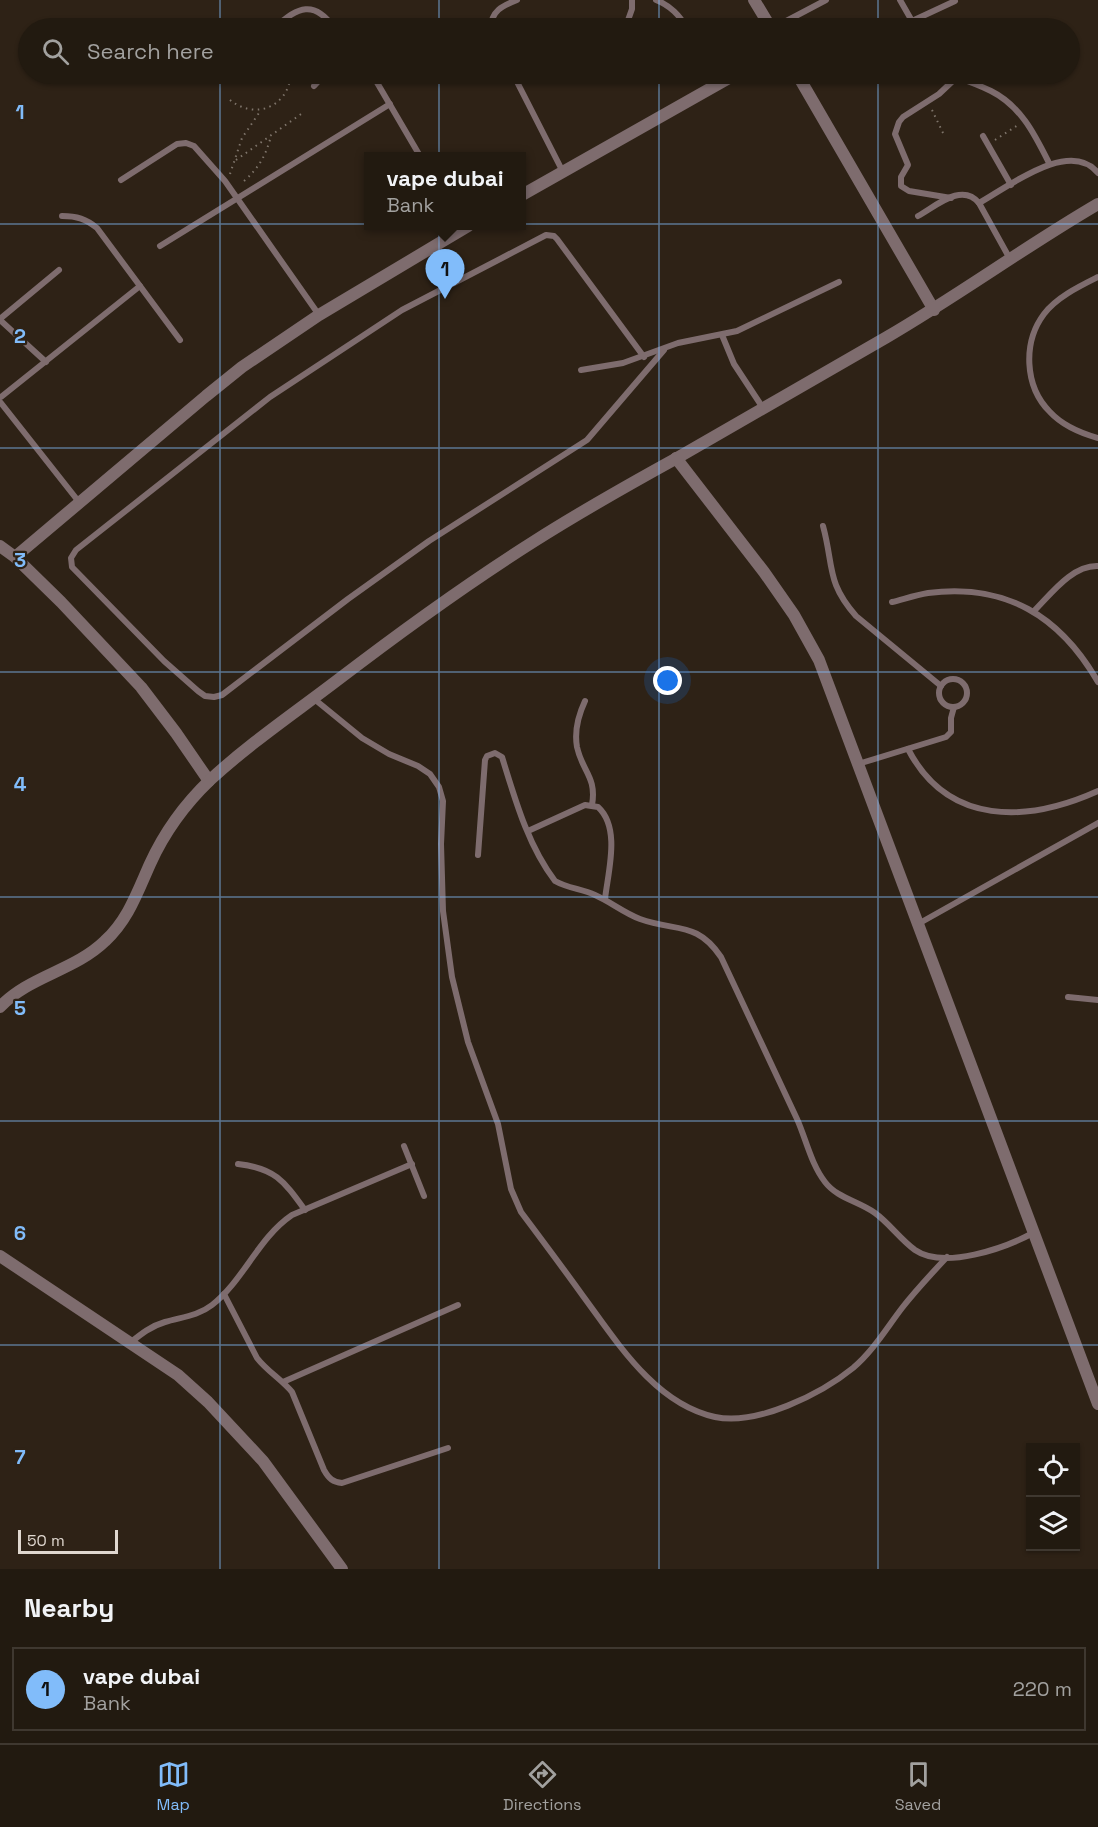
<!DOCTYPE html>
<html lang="en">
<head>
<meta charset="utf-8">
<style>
  body { margin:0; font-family:"Space Grotesk",sans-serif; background:#2e271e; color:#f1f3f6 }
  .controls { position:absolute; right:18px; bottom:18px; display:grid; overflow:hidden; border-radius:0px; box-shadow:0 2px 4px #0004 }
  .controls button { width:54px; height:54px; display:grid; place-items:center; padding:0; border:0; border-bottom:2px solid #3f3830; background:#221a10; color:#f1f3f6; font:30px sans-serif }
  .scale { position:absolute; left:18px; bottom:15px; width:100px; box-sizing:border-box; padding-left:6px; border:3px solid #dfd7cf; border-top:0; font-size:16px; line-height:21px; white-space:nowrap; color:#dfd7cf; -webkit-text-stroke:4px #2e2216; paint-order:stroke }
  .you { position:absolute; left:668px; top:681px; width:21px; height:21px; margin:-15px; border:4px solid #fff; border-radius:50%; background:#1a73e8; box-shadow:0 0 0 9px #1a73e833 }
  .badge { display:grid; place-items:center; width:39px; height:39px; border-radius:50%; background:#81bcfa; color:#111; font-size:20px; font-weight:700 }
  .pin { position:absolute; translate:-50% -50px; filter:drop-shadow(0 2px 3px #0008) }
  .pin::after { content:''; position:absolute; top:32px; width:21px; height:18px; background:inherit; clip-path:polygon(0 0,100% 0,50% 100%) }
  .popup { position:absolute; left:364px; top:152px; width:162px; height:78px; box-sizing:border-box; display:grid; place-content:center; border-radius:0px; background:#221a10; filter:drop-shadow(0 2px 4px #0005); font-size:20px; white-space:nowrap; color:#a2a19f }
  .popup b { font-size:22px; color:#f1f3f6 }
  .popup::after { content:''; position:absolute; left:50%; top:100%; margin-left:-12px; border:12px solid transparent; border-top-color:#221a10 }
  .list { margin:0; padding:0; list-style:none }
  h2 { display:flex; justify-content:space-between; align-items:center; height:78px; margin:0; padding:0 24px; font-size:26px }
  h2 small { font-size:20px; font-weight:400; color:#a2a19f }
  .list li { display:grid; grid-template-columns:39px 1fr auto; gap:18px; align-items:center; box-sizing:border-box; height:84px; margin:0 12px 12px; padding:0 12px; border:2px solid #3f3830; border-radius:0px }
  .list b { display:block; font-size:22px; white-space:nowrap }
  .list p { margin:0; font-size:20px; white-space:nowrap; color:#a2a19f }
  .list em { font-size:20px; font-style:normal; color:#a2a19f }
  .icon { flex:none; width:33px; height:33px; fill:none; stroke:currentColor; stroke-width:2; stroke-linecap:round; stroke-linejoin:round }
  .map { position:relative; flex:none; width:1098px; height:1569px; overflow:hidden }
  .search { position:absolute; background:#221a10; box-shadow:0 2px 4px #0004; left:18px; right:18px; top:18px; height:66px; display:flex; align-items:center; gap:15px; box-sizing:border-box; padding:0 21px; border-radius:33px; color:#a2a19f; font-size:22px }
  .sheet { height:174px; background:#221a10 }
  nav { display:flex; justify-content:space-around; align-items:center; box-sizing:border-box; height:84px; border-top:2px solid #3f3830; background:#221a10; font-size:16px; color:#a2a19f }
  nav a { display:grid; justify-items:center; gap:3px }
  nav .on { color:#81bcfa }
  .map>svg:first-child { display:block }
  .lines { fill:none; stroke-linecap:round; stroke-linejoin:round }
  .path { stroke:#7f756b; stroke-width:2; stroke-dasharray:1.5 4.5; stroke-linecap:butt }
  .lane { stroke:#7e6c6e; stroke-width:6 }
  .street { stroke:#7e6c6e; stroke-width:12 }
  .grid { fill:none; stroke:#81bcfa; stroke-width:1.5; stroke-opacity:0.55 }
  .grid-label { font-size:20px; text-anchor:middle; font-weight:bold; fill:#81bcfa; stroke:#2e2216; stroke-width:4.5; stroke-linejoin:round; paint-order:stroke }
</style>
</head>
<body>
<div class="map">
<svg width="1098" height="1569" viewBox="0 0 1098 1569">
  <rect width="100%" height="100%" fill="#2e2216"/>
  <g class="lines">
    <g class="path">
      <path d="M230,100c16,13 39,14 53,-4 5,-6 7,-15 9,-22"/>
      <polyline points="932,110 944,135"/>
      <polyline points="995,140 1018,125"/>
      <polyline points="236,160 304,112"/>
      <polyline points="230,174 242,138 261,110"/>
      <path d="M244,181c15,-13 22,-26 27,-45"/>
    </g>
    <g class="lane">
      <path d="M656,0c15,6 23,15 31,28"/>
      <polyline points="900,0 916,28"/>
      <polyline points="627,23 632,9 632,0"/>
      <path d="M275,28c22,-22 40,-28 59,0"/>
      <path d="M491,28c0,-17 11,-22 26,-28"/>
      <polyline points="773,28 826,0"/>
      <polyline points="897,28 955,1"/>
      <polyline points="372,74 420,156"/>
      <polyline points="513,74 563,172"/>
      <polyline points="715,74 720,82"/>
      <path d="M948,74c14,5 29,10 43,17 30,15 44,44 58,72"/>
      <polyline points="314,86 325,74"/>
      <polyline points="983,136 1011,185"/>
      <polyline points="121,180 177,144 186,143 194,146 225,181 319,315"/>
      <polyline points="951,198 909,191 901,186 901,177 908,165 895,134 899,122 903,117 939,94 957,77"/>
      <path d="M979,203c29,-16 91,-65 119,-30"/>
      <path d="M62,216c15,0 24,3 35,12l83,112"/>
      <path d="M918,216c18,-10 44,-34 61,-13l31,56"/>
      <polyline points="160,246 390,104"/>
      <path d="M1098,277c-18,9 -41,20 -54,37 -21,28 -20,72 6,98 13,14 30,21 48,26"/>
      <polyline points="0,319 59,270"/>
      <polyline points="0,320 46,362"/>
      <polyline points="722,335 734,364 763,408"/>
      <polyline points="644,357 557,239 554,236 546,235 402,310 270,397 76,550 71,558 72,567 164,661 198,691 205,696 214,697 222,695 348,599 429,541 587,440 664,350"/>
      <polyline points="581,370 623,363 678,343 737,331 839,282"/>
      <polyline points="1,397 140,286"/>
      <polyline points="1,403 79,502"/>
      <path d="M823,526c11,40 3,56 33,90l85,70"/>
      <path d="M892,602c12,-3 24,-7 36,-9 78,-10 132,23 170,89"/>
      <path d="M1034,611c17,-17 38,-46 64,-45"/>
      <circle cx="953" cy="693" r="14"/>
      <path d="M313,698l49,40 27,16 29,12 12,8 9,13 4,14 -2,43 2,67 9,66 16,65 30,82 13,65 10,23c21,28 42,56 62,84 34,46 72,108 132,121 42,9 106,-23 138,-49 20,-17 33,-39 49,-60 14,-18 30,-35 45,-51"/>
      <path d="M585,701c-7,15 -11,29 -8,46 5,24 20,30 15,58"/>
      <path d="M908,749c40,77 119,74 190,42"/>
      <polyline points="858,764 946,737 951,732 951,718 954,707"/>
      <path d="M528,831l57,-26 13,2c23,21 10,65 7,92"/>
      <path d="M478,855l7,-95 2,-4 8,-3 7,4c13,42 26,89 53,124 12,7 27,8 40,14 16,7 29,18 45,24 36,13 57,2 81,38 25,54 51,108 76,162 9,20 14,45 28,63 12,16 33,19 50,31 14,10 25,26 40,37 29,20 90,-2 118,-17"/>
      <polyline points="918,924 1098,823"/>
      <polyline points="1068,997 1098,1000"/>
      <polyline points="404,1146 424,1196"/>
      <path d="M238,1164c37,4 46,17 67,46"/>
      <path d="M224,1294l33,64c10,13 24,21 35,34l32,78c5,9 9,12 18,13l106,-35"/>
      <path d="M130,1343c11,-9 21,-17 35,-21 17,-5 33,-6 47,-17 32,-25 46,-67 80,-90l120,-51"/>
      <polyline points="283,1382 458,1305"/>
    </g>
    <g class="street">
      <polyline points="754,0 771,28"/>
      <polyline points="797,74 934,310"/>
      <polyline points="522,195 736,74"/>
      <polyline points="676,458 764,572 794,615 819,660 1098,1404"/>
      <polyline points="0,546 15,557 61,602 141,687 176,733 209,781"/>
      <polyline points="15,557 206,396 242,367 319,315 468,226"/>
      <path d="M0,1007c29,-31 74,-36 105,-66 23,-21 32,-48 45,-77 14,-31 35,-60 60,-84 39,-36 83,-66 125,-98 64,-49 130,-97 198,-140 47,-30 95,-57 144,-84 70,-40 140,-81 210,-121 72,-42 139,-91 211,-133"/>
      <polyline points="0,1256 178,1375 208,1402 263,1461 342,1569"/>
    </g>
  </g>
  <path class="grid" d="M220,0v28M439,0v28M659,0v28M878,0v28M220,74v1495M439,74v1495M659,74v1495M878,74v1495M0,224h1098M0,448h1098M0,672h1098M0,897h1098M0,1121h1098M0,1345h1098"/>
  <g class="grid-label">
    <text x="20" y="119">1</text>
    <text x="20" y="343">2</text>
    <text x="20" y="567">3</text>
    <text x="20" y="791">4</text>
    <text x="20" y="1015">5</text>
    <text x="20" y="1240">6</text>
    <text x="20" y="1464">7</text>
  </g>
</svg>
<div class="controls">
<button><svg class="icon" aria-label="locate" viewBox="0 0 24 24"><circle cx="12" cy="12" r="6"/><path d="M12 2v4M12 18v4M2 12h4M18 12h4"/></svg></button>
<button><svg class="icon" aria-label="layers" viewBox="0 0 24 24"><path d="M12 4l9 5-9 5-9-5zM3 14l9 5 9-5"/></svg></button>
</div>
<div class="scale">50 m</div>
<div class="you"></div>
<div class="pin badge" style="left:445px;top:299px">1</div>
<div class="popup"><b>vape dubai</b>Bank</div>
<div class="search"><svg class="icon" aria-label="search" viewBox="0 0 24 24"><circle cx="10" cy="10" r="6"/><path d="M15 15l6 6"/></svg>Search here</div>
</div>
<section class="sheet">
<h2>Nearby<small></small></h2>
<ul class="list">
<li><span class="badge">1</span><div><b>vape dubai</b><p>Bank</p></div><em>220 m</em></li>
</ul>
</section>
<nav>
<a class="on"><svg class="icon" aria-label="map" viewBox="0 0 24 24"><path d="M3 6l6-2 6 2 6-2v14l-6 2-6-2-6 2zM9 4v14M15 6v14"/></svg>Map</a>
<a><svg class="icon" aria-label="directions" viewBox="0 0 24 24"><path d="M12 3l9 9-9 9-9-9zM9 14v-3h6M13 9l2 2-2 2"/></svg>Directions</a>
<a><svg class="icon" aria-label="saved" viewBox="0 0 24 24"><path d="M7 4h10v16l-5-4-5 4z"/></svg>Saved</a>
</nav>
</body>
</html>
